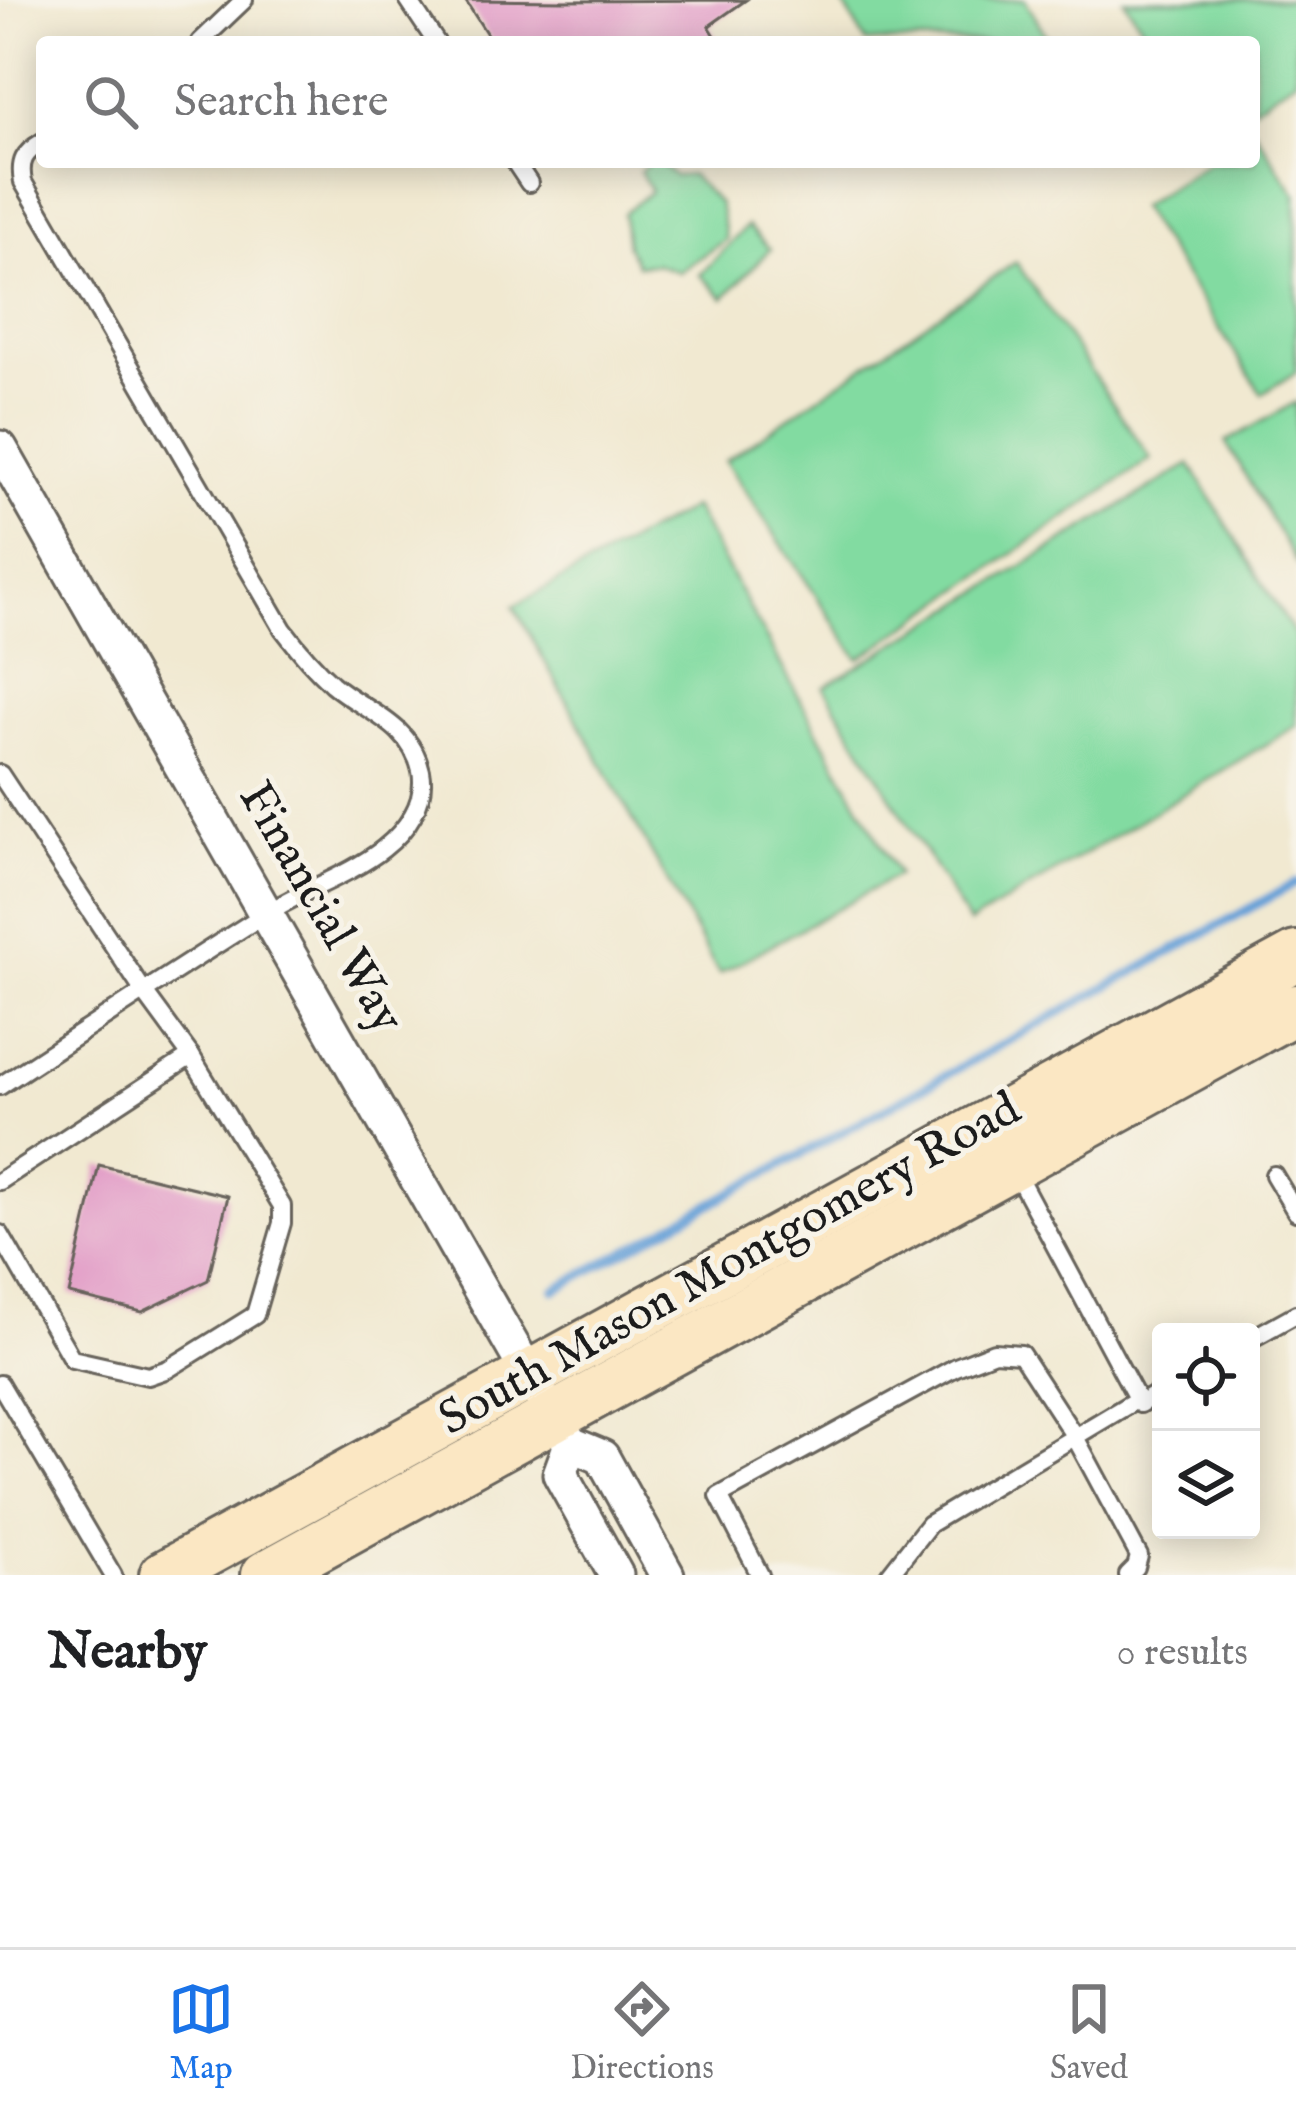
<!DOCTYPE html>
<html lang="en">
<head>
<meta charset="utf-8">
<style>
  body { margin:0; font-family:"IM FELL English",serif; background:#f6f6f6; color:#202124 }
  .controls { position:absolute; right:36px; bottom:36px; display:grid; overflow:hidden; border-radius:12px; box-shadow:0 6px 30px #0003 }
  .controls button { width:108px; height:108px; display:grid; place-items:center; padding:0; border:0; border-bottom:3px solid #e0e0e0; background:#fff; color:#202124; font:60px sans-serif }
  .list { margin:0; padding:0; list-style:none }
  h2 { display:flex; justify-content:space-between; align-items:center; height:156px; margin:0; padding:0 48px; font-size:51px }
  h2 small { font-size:39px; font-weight:400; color:#757577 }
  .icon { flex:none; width:66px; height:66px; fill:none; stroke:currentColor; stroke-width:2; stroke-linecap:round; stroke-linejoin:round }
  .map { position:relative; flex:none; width:1296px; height:1575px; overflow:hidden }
  .search { position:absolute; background:#fff; box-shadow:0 6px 30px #0003; left:36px; right:36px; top:36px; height:132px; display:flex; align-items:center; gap:30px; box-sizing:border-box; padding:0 42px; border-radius:12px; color:#757577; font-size:45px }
  .sheet { height:372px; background:#fff }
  nav { display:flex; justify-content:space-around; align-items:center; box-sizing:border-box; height:168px; border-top:3px solid #e0e0e0; background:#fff; font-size:33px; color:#757577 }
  nav a { display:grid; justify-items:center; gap:6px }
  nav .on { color:#1a73e8 }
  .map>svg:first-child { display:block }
  .green { fill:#82dba1; stroke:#4f7c5e; stroke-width:3 }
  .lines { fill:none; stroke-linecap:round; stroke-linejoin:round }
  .stream { stroke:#69a2d8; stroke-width:9 }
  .building { fill:#e29dc7 }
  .lane-casing { stroke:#67645b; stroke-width:22 }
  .street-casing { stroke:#67645b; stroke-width:39 }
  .secondary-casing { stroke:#67645b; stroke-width:54 }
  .lane { stroke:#fff; stroke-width:16 }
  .street { stroke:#fff; stroke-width:33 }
  .secondary { stroke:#fbe7c3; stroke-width:48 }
  .labels { text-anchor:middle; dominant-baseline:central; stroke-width:10; stroke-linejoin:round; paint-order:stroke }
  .street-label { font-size:48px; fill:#1c1c1c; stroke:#f7f3e8 }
</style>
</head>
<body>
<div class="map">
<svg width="1296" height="1575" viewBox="0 0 1296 1575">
  <rect width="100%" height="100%" fill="#f7f3e8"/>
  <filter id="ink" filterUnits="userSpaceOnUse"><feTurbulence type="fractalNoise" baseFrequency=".00833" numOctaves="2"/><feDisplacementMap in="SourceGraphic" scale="24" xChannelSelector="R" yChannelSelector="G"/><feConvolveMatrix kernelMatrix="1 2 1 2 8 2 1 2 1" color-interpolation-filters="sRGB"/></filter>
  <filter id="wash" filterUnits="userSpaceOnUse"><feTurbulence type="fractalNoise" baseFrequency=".004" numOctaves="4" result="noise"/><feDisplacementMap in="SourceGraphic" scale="48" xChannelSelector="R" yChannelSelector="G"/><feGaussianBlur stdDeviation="2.7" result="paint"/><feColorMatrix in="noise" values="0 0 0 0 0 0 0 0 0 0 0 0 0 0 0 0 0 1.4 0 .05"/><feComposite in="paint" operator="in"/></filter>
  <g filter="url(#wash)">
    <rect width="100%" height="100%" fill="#f1e9d1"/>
    <g class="green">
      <polygon points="841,0 1025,0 1050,42 866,42"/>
      <polygon points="1124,0 1296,0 1296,78 1254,107 1254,42 1153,42"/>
      <polygon points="1255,131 1296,195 1296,372 1262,394 1139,207 1208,162 1254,162"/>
      <polygon points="651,162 659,162 674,176 691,175 719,204 726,239 679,272 656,264 637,265 627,246 623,214 651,191 640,171"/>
      <polygon points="747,226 770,249 724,298 700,275"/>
      <polygon points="1016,262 1151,459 859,659 725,461"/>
      <polygon points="1296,402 1296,563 1226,442"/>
      <polygon points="1190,464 1296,638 1296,726 969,924 824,687"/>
      <polygon points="693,507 898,875 719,974 514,606"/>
    </g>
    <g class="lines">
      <polyline class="stream" points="554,1290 1296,883"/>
    </g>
    <g id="blocks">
      <g class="building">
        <polygon points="465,0 564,1 746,0 709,26 719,42 492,42"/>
        <polygon points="99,1165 228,1196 208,1280 142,1312 69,1294"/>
      </g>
    </g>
  </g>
  <g filter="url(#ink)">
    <use href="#blocks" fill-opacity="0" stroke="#67645b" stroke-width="3"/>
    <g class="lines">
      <g class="lane-casing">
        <g id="lane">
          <polyline points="408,0 436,42"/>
          <polyline points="200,42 244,0"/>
          <polyline points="515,162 529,183"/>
          <polyline points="0,774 144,992 191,1056 282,1206 282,1223 255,1315 168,1369 148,1376 72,1359 0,1234"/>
          <path d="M0,1086c87,-57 174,-115 262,-170 38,-25 85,-39 121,-67 23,-18 44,-47 38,-78 -11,-49 -56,-59 -89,-87 -19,-17 -34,-35 -49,-55l-260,-447c-4,-21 1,-29 19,-40"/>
          <polyline points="1015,1171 1140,1404 1161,1391"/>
          <polyline points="1274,1175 1296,1212"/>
          <polyline points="0,1181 191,1056"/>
          <polyline points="1251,1339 1296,1314"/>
          <polyline points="0,1384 113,1575"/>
          <polyline points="760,1575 719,1496 956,1367 994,1352 1021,1354 1075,1437 1139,1556 1136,1567 1128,1575"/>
          <polyline points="889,1575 929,1524 1138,1399"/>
        </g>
      </g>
      <g class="street-casing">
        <g id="street">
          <polyline points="0,448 553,1417 571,1444 602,1457 667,1575"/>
          <polyline points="571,1444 560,1474 616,1575"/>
        </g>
      </g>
      <g class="secondary-casing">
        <g id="secondary">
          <polyline points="164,1575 1296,956"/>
          <polyline points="266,1575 1296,1009"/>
        </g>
      </g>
      <use href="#lane" class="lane"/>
      <use href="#street" class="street"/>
      <use href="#secondary" class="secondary"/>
    </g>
  </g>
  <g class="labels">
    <g class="street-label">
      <text transform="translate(320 908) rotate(60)">Financial Way</text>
      <text transform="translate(730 1265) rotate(-29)">South Mason Montgomery Road</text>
    </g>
  </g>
</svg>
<div class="controls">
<button><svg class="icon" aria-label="locate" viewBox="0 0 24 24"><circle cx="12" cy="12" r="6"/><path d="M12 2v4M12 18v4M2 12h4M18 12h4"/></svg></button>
<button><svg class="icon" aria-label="layers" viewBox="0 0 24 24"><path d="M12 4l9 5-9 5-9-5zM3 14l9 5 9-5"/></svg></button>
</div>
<div class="search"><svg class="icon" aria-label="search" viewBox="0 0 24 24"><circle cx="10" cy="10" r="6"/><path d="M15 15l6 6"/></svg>Search here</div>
</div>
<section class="sheet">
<h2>Nearby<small>0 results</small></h2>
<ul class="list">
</ul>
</section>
<nav>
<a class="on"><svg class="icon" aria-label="map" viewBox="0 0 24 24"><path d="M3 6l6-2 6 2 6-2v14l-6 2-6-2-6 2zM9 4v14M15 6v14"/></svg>Map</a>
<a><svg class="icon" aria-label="directions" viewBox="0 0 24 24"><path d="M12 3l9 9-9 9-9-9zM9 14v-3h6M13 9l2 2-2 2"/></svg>Directions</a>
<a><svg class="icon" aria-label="saved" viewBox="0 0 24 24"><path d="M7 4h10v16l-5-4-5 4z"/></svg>Saved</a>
</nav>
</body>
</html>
